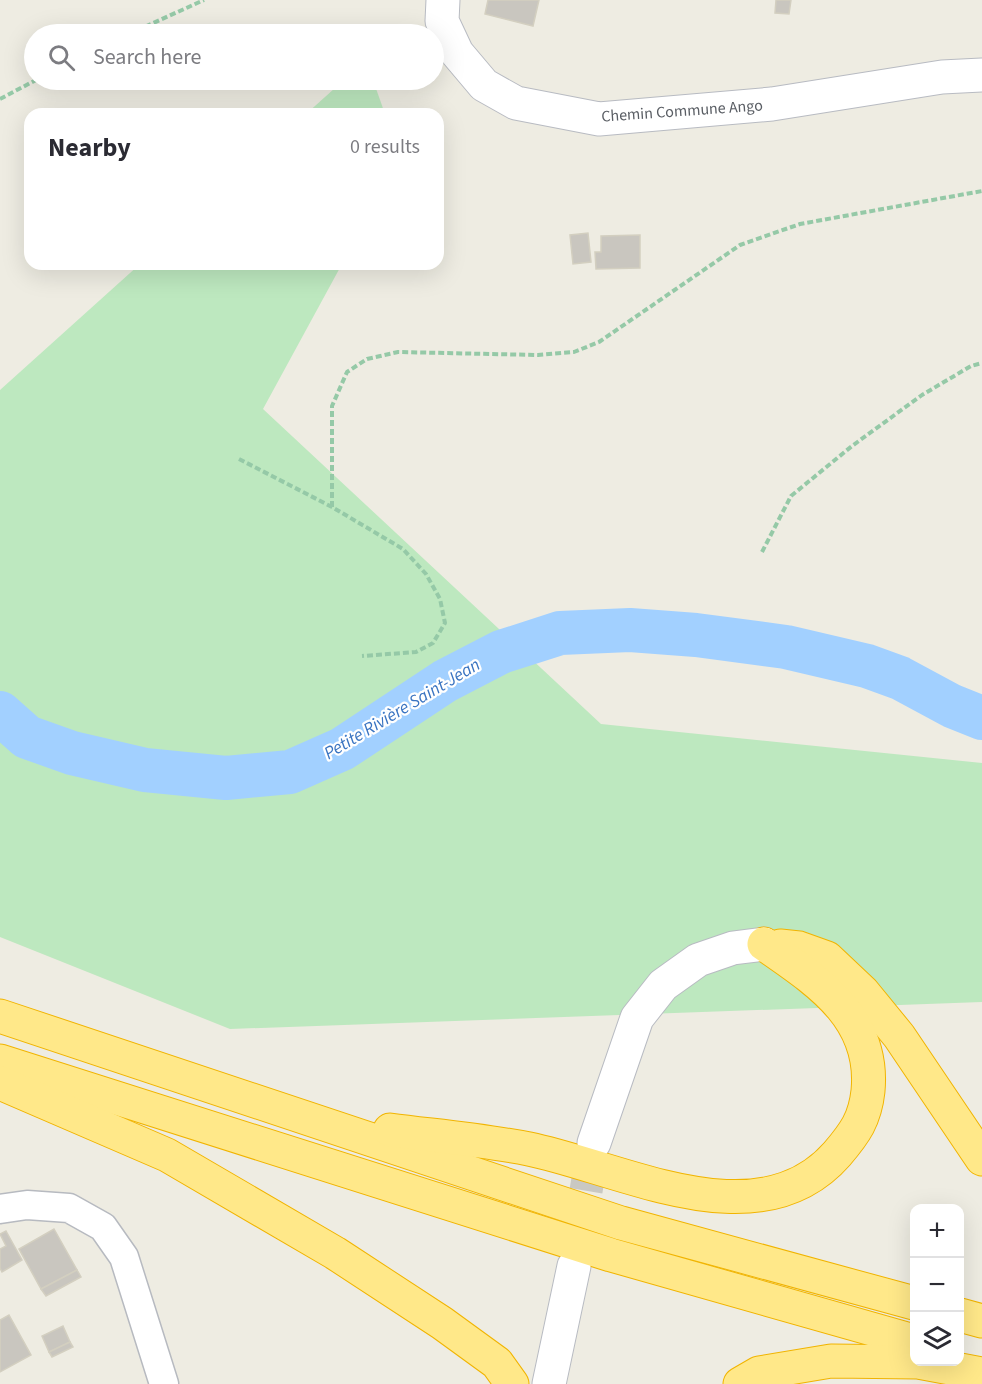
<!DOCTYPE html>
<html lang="en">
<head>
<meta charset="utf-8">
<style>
  body { margin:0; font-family:"Source Sans 3",sans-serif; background:#f7f7f7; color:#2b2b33 }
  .controls { position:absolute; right:18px; bottom:18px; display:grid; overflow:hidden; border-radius:12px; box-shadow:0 6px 24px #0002 }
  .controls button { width:54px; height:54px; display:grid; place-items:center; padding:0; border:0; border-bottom:2px solid #e1e1e2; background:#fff; color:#2b2b33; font:30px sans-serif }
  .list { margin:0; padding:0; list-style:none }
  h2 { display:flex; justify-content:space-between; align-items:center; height:78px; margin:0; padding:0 24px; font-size:26px }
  h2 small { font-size:20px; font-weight:400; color:#7c7c81 }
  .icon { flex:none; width:33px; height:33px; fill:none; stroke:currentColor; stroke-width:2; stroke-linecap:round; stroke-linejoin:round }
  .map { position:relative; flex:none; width:982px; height:1384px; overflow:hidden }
  .search { position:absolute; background:#fff; box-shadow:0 6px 24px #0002; left:24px; top:24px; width:420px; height:66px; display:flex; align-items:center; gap:15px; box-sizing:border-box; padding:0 21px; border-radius:33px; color:#7c7c81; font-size:22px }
  .panel { position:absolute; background:#fff; box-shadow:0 6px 24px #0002; left:24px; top:108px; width:420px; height:162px; border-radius:18px }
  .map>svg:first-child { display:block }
  .green { fill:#bde8bf }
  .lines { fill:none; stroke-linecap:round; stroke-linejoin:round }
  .river { stroke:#a2d0ff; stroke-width:44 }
  .building { fill:#c9c6bf; stroke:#d3cfc0; stroke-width:1.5 }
  .secondary-tunnel { stroke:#c9c8c2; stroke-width:33; stroke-dasharray:33 16; stroke-linecap:butt }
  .street-casing { stroke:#b7bac0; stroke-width:31 }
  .secondary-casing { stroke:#b8bbc2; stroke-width:35 }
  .highway-casing { stroke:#f1b400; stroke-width:35 }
  .path { stroke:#95c9a7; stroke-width:4; stroke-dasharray:6 3; stroke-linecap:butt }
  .street { stroke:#fff; stroke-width:28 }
  .secondary { stroke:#fff; stroke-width:33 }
  .highway { stroke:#ffe889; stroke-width:33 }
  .labels { text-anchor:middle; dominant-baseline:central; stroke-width:4.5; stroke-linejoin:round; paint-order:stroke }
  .street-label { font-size:16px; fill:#5a5e64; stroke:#fff }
  .water-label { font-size:18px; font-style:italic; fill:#3a74c1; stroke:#fff }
</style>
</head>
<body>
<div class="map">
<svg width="982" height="1384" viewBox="0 0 982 1384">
  <rect width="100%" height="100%" fill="#eeece2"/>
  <g class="green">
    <polygon points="344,80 373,80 385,114 306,114"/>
    <polygon points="140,264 342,264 263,409 601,724 982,763 982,1002 230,1029 0,937 0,390"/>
  </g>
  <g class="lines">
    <polyline class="river" points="0,713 27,737 72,753 145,770 226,778 290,772 342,749 445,681 501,652 560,633 630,630 696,635 786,647 867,666 900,678 952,706 982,718"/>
  </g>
  <g class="building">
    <polygon points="488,0 539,0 533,26 485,14"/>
    <polygon points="776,0 791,0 789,14 775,13"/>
    <polygon points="588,233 591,262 573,264 570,235"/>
    <polygon points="640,235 640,268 596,269 595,252 601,252 601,236"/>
    <polygon points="54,1229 77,1270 41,1289 19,1249"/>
    <polygon points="6,1231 22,1260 2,1272 0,1268 0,1249 6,1246 0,1234"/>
    <polygon points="77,1270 81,1277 46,1296 41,1289"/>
    <polygon points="9,1315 31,1355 0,1372 0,1320"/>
    <polygon points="63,1326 70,1342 49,1352 42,1336"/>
    <polygon points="70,1342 73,1347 52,1357 49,1352"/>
  </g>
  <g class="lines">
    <polyline class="secondary-tunnel" points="578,1239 594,1143"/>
    <g class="street-casing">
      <polyline id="street" points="0,1209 27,1205 69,1208 103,1227 124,1257 164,1384"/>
    </g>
    <g class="secondary-casing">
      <g id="secondary">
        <polyline points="443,0 442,21 457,53 484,85 516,103 599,119 772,104 942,77 982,75"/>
        <polyline points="594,1143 637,1018 663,985 698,960 733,948 764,944"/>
        <polyline points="549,1384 574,1266"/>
      </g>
    </g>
    <g class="highway-casing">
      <g id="highway">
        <polyline points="780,946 799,948 827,958 863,992 899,1036 982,1159"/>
        <polyline points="0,1016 621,1223 914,1303"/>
        <polyline points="0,1061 611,1255 914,1341"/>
        <polyline points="0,1083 167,1155 335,1253 442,1323 497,1363 512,1384"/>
        <path d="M390,1130c46,6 93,10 139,19 93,19 230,94 308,5 18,-21 28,-35 31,-63 7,-74 -51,-110 -104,-147"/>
        <polyline points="960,1315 982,1321"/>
        <polyline points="740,1384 759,1373 831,1361 918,1362 982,1374"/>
      </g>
    </g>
    <g class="path">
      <polyline points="129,34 204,0"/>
      <polyline points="0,99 36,80"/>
      <polyline points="239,459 332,507 403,549 426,574 440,599 445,623 433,643 416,652 362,656"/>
      <polyline points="332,507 332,406 347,372 367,359 398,352 538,355 574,352 599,342 740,245 800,224 982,191"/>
      <polyline points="762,552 791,496 852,446 922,395 971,366 982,363"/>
    </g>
    <use href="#street" class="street"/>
    <use href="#secondary" class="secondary"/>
    <use href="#highway" class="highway"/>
  </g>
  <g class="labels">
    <g class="street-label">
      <text transform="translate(682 111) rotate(-4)">Chemin Commune Ango</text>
    </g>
    <g class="water-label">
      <text transform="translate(402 709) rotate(-31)">Petite Rivière Saint-Jean</text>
    </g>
  </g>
</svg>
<div class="controls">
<button>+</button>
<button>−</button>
<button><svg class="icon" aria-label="layers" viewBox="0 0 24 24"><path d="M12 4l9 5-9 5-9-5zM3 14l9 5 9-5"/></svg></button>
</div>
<div class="search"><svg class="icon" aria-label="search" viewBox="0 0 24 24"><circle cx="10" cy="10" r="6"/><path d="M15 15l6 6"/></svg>Search here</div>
<section class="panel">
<h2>Nearby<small>0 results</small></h2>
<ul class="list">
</ul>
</section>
</div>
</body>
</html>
